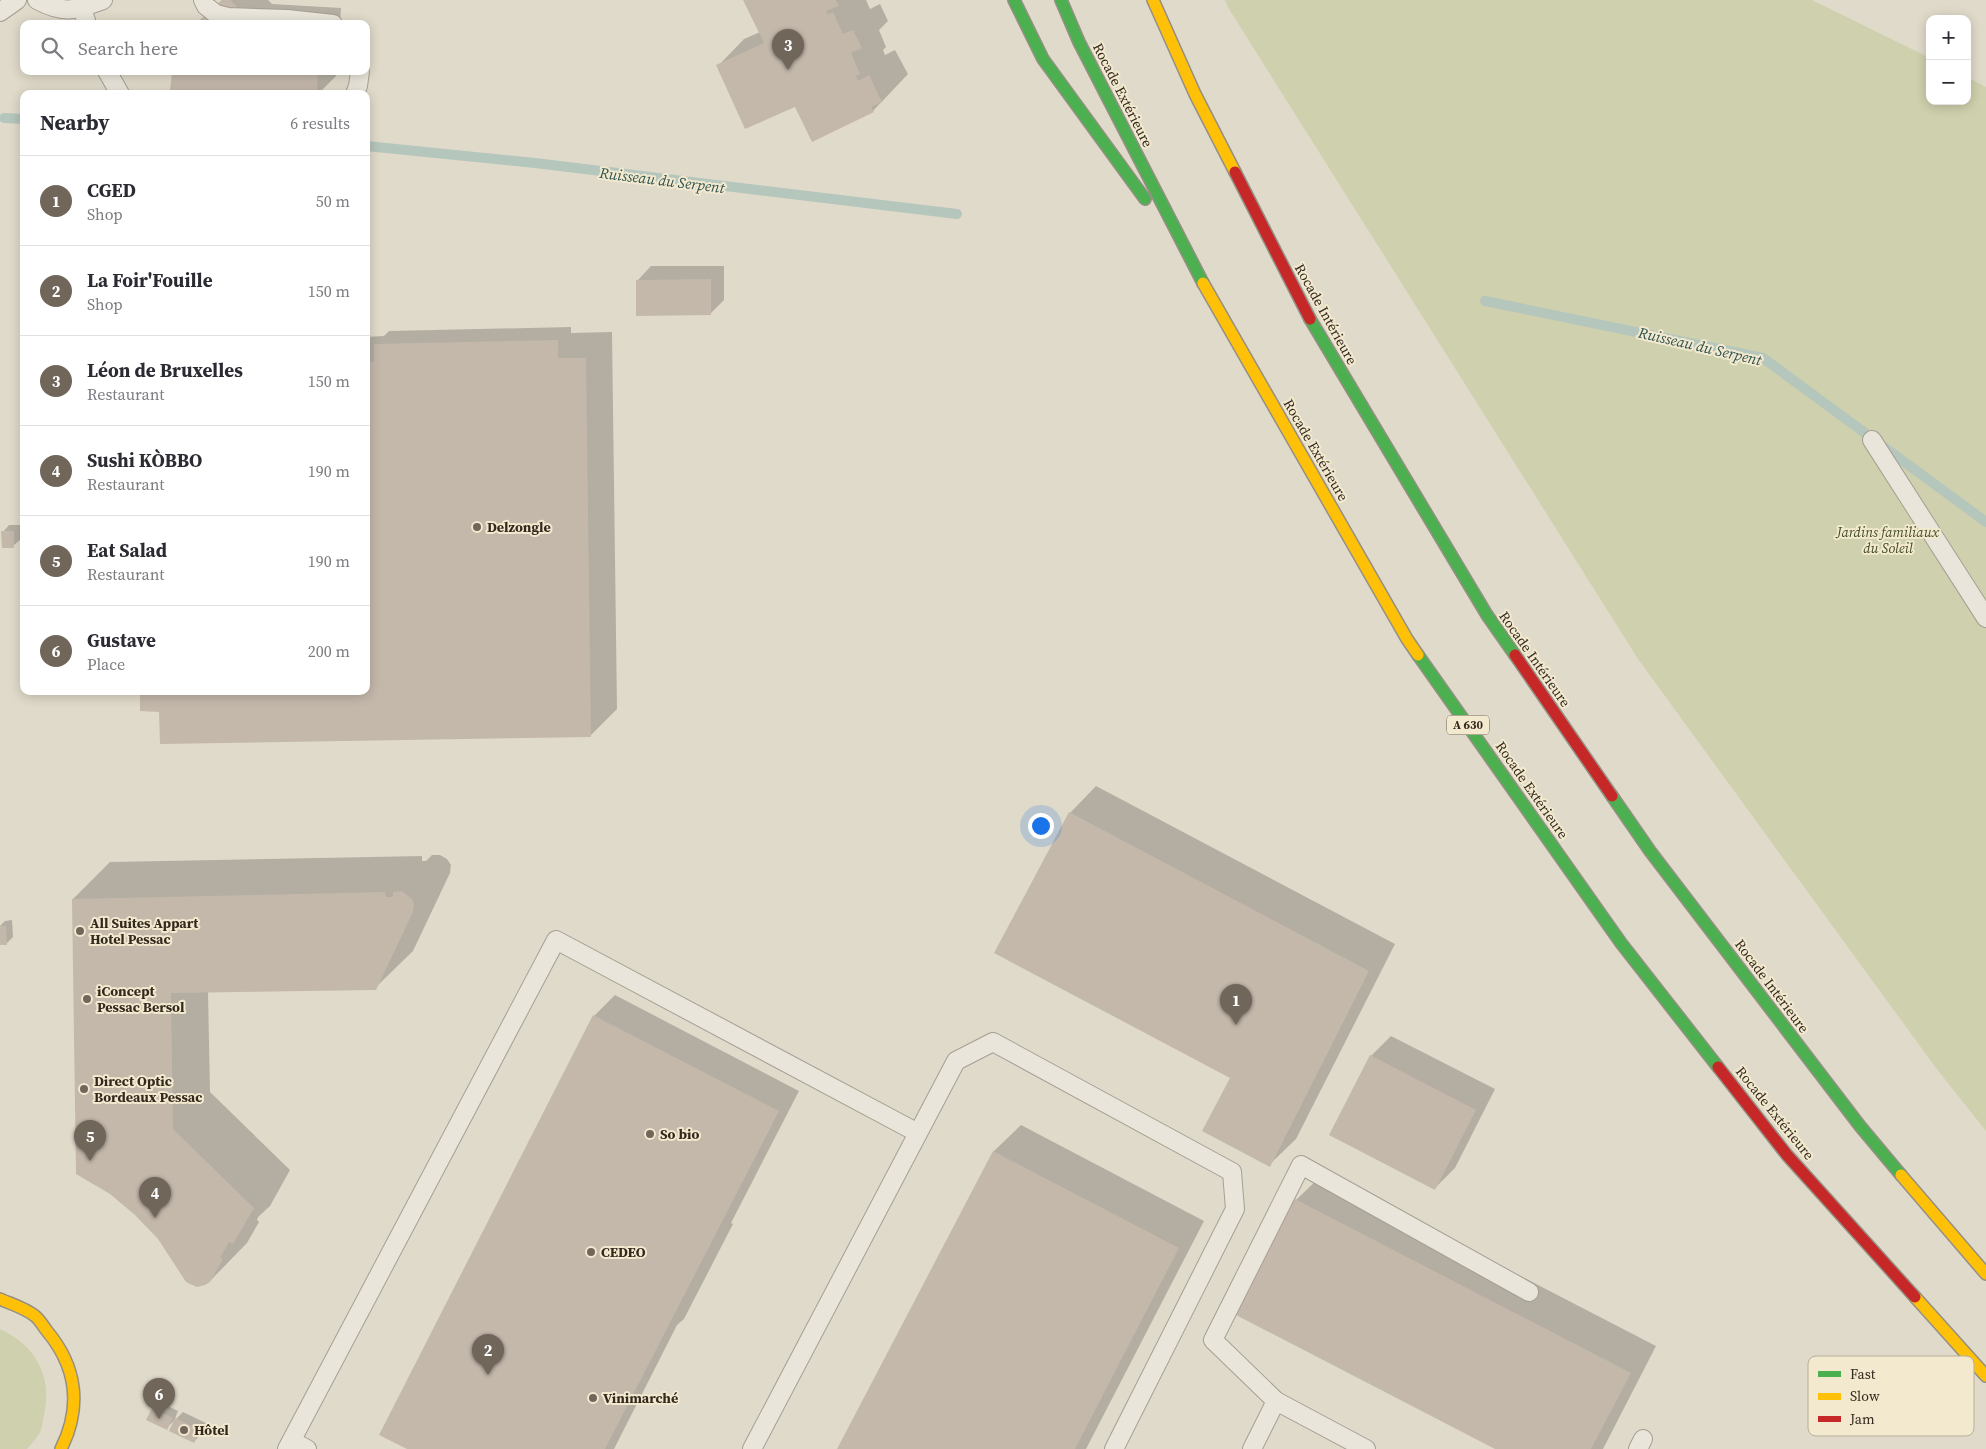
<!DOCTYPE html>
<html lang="en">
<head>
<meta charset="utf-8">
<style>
  body { margin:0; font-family:"Source Serif 4",serif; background:#f2f2f3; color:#2b2b33 }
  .controls { position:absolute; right:15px; top:15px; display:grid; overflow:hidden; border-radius:10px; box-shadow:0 2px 12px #0003 }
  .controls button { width:45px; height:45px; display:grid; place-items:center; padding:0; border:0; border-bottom:1px solid #e1e1e2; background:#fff; color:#2b2b33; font:25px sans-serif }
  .you { position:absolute; left:1040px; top:825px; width:18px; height:18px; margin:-12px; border:4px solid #fff; border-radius:50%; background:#1a73e8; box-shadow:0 0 0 8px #1a73e833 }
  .badge { display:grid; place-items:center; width:32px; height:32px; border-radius:50%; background:#70665a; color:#fff; font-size:16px; font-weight:700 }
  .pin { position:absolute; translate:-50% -41px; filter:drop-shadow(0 1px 2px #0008) }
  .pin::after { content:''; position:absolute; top:26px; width:18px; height:15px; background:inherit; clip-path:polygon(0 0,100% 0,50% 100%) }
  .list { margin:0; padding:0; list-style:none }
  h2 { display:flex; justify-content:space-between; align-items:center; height:65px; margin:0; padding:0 20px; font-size:21px }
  h2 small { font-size:16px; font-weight:400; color:#7c7c81 }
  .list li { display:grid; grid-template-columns:32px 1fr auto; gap:15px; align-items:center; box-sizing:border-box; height:90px; padding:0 20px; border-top:1px solid #e1e1e2 }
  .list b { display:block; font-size:19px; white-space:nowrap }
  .list p { margin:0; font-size:16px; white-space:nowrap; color:#7c7c81 }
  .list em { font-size:16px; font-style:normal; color:#7c7c81 }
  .icon { flex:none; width:28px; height:28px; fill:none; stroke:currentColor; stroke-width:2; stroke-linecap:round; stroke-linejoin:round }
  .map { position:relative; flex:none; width:1986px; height:1449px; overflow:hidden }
  .search { position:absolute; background:#fff; box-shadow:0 2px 12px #0003; left:20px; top:20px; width:350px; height:55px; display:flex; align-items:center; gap:12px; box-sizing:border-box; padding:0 18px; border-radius:10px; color:#7c7c81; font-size:19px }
  .panel { position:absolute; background:#fff; box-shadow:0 2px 12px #0003; left:20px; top:90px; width:350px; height:605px; border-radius:10px }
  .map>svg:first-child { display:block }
  .green { fill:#cfd0ad }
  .shadow { fill:#0003 }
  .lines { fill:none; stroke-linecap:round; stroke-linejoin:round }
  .stream { stroke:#b5c6bc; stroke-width:10 }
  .building { fill:#c4b8ab }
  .lane-casing { stroke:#a59f93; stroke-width:20 }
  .fast-casing { stroke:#958f84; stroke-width:14 }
  .slow-casing { stroke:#958f84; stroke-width:14 }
  .jam-casing { stroke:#958f84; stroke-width:14 }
  .lane { stroke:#e9e5db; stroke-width:18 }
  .fast { stroke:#4caf50; stroke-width:11 }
  .slow { stroke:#ffc107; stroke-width:11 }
  .jam { stroke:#c62828; stroke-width:11 }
  .poi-dot { fill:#70665a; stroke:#f2e9cf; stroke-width:2 }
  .labels { text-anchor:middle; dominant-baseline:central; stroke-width:4; stroke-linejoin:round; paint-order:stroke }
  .shield { fill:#f2e9cf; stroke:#6c6252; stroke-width:1 }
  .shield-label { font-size:12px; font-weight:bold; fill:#33281d }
  .street-label { font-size:14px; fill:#33281d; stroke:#f2e9cf }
  .poi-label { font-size:14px; font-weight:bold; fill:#33281d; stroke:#f2e9cf; text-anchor:start }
  .park-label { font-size:14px; font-style:italic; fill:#434e25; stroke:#f2e9cf }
  .water-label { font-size:15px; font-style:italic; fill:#2d5250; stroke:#f2e9cf }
  .key { fill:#f2e9cf; stroke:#b9af9a; stroke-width:1 }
  .key-label { font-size:14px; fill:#33281d }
</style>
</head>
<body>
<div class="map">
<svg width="1986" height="1449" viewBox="0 0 1986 1449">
  <rect width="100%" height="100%" fill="#e0daca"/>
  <g class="green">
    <polygon points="1225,0 1812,0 1930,58 1930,101 1967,101 1967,77 1986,87 1986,1131 1936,1068 1638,659 1229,9"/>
    <path d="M0,1329c35,16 53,47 44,86 -1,6 -2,14 -5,19 -3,5 -8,10 -12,15h-27z"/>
  </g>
  <g class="shadow">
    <polygon points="222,0 268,0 272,4 341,8 340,24 196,24"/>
    <polygon points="745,0 866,0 870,9 880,4 888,21 879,30 886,47 883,50 885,55 895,50 908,74 873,111 796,106 718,66 744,39 760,32"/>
    <polygon points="173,71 337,71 336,76 318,94 292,94"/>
    <polygon points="651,266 724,266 724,300 710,314 638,280"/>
    <polygon points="571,327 571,333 612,332 617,709 590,736 161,711 366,691 366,337 384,336 389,331"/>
    <polygon points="9,525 20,525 20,540 13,546 3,532"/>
    <polygon points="1096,786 1395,944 1296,1139 1269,1165 1232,1077 1070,813"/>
    <polygon points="432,855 440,855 447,859 451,865 450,873 413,951 375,988 208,991 210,1092 290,1170 270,1206 258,1217 257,1220 259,1222 247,1243 210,1281 73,899 110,862 422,856 422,861 426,861"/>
    <polygon points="12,920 13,937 7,943 0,944 0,926 5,921"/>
    <polygon points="615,995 799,1091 731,1223 733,1224 684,1319 677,1325 614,1449 410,1449 523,1158 594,1016"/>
    <polygon points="1391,1036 1495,1089 1455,1168 1435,1188 1371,1056"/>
    <polygon points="1021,1125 1204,1221 1086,1449 838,1449 994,1151"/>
    <polygon points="1323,1174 1656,1346 1603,1449 1498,1449 1296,1200"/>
    <polygon points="160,1402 178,1411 174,1421 166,1428 148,1419 153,1408"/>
    <polygon points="183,1412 206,1423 200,1435 194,1442 176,1419"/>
  </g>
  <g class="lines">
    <g class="stream">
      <polyline points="4,118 24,119"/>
      <polyline points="366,146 535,163 957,214"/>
      <polyline points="1485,301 1763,358 1986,522"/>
    </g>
  </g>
  <g class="building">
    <polygon points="223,0 231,0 251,24 195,24"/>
    <polygon points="743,0 836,0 839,6 826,11 828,15 833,12 843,34 853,30 862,48 851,53 860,74 856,76 858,81 869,75 882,102 871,107 874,112 812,142 795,107 745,129 716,65 764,43"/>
    <polygon points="172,71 318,71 317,94 191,94 170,92"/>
    <polygon points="711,279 711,315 636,316 636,280"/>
    <polygon points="558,340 558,358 586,358 591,737 160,744 159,712 140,711 140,691 366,691 366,362 374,362 374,344"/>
    <polygon points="1,531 14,531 14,548 2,548"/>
    <polygon points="1069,812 1369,971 1270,1167 1202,1131 1230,1078 994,953"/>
    <polygon points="402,891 412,899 414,903 413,912 376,990 171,993 173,1129 254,1208 233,1244 229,1242 220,1258 223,1259 210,1282 205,1285 197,1287 190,1284 186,1282 158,1239 135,1215 110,1194 76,1174 72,899 385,892 386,897 393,897 393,892"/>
    <polygon points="0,926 6,926 7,945 0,945"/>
    <polygon points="593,1015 779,1111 605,1449 407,1449 379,1435"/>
    <polygon points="1370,1055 1476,1110 1435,1190 1329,1135"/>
    <polygon points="993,1151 1179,1248 1075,1449 837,1449"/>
    <polygon points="1295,1199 1631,1373 1591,1449 1495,1449 1236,1315"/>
    <polygon points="152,1408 173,1418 167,1430 146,1420"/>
    <polygon points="175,1418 200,1430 194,1443 169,1431"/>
  </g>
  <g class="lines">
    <g class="lane-casing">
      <g id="lane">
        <path d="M37,0c28,15 38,10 66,0"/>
        <polyline points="203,0 206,6 216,14 228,17 287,19 333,24"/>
        <polyline points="82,8 87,24"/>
        <polyline points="0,12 17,0"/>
        <polyline points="107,71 120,94"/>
        <polyline points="355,94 358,86 360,71"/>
        <polyline points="1872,440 1986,618"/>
        <polyline points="1276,1401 1213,1340 1301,1165 1529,1292"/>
        <polyline points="292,1441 307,1449"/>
        <polyline points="287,1449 556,940 918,1133"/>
        <polyline points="752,1449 956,1061 993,1042 1232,1172 1235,1209 1114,1449"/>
        <polyline points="1252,1449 1276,1401 1366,1449"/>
        <polyline points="1638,1449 1643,1439"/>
      </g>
    </g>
    <g class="fast-casing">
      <g id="fast">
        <polyline points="1014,0 1043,59 1145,199"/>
        <polyline points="1061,0 1079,42 1203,283"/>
        <polyline points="1310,319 1487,615 1515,655"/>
        <polyline points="1418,655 1621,943 1718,1067"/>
        <polyline points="1612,796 1650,851 1860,1126 1901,1175"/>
      </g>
    </g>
    <g class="slow-casing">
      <g id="slow">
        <polyline points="1153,0 1195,94 1235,172"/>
        <polyline points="1203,283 1407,639 1418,655"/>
        <polyline points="1901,1175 1986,1274"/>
        <polyline points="1915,1297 1986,1376"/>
        <path d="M0,1299c11,5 25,9 35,17 5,4 8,10 12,15 30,36 35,76 14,118"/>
      </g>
    </g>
    <g class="jam-casing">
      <g id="jam">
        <polyline points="1235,172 1310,319"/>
        <polyline points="1515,655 1612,796"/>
        <polyline points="1718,1067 1787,1155 1915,1297"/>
      </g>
    </g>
    <use href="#lane" class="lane"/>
    <use href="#fast" class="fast"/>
    <use href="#slow" class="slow"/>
    <use href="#jam" class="jam"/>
  </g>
  <g class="poi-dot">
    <circle cx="477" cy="527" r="5"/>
    <circle cx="80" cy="931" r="5"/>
    <circle cx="87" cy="999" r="5"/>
    <circle cx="84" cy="1089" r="5"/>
    <circle cx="650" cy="1134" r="5"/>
    <circle cx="591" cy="1252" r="5"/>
    <circle cx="593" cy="1398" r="5"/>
    <circle cx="184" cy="1430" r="5"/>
  </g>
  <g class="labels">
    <rect class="shield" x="1447" y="715.5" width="42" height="19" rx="4"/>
    <g class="shield-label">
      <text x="1468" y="725">A 630</text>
    </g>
    <g class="street-label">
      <text transform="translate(1123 95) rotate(63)">Rocade Extérieure</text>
      <text transform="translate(1326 314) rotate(61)">Rocade Intérieure</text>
      <text transform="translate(1316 450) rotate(60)">Rocade Extérieure</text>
      <text transform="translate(1535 659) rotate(55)">Rocade Intérieure</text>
      <text transform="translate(1532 790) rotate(55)">Rocade Extérieure</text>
      <text transform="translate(1772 986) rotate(53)">Rocade Intérieure</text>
      <text transform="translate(1775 1113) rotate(51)">Rocade Extérieure</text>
    </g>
    <g class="poi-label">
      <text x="487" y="527">Delzongle</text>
      <text x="90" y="923">All Suites Appart<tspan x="90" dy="16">Hotel Pessac</tspan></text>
      <text x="97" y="991">iConcept<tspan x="97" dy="16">Pessac Bersol</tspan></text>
      <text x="94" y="1081">Direct Optic<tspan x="94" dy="16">Bordeaux Pessac</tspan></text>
      <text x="660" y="1134">So bio</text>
      <text x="601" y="1252">CEDEO</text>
      <text x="603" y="1398">Vinimarché</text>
      <text x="194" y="1430">Hôtel</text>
    </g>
    <g class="park-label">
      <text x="1888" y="532">Jardins familiaux<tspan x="1888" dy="16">du Soleil</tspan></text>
    </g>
    <g class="water-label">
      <text transform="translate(662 180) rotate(7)">Ruisseau du Serpent</text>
      <text transform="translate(1700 346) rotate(13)">Ruisseau du Serpent</text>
    </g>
  </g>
  <rect x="1808" y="1356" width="166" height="80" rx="8" class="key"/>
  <rect x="1818" y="1371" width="23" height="6" fill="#4caf50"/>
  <rect x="1818" y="1393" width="23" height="7" fill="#ffc107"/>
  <rect x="1818" y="1416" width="23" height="6" fill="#c62828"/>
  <g class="key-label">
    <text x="1850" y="1379">Fast</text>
    <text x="1850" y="1401">Slow</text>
    <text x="1850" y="1424">Jam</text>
  </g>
</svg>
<div class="controls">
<button>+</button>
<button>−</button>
</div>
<div class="you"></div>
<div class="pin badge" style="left:1236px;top:1025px">1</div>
<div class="pin badge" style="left:488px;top:1375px">2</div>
<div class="pin badge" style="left:788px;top:70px">3</div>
<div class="pin badge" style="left:155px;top:1218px">4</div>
<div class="pin badge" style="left:90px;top:1161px">5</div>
<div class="pin badge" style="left:159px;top:1419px">6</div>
<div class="search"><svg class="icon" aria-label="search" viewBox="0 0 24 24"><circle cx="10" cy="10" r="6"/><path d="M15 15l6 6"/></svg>Search here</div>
<section class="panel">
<h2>Nearby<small>6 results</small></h2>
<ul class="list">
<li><span class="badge">1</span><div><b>CGED</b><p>Shop</p></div><em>50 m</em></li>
<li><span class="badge">2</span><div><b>La Foir'Fouille</b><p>Shop</p></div><em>150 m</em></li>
<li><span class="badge">3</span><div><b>Léon de Bruxelles</b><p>Restaurant</p></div><em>150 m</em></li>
<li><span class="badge">4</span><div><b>Sushi KÒBBO</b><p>Restaurant</p></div><em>190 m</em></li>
<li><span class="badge">5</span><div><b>Eat Salad</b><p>Restaurant</p></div><em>190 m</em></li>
<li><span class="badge">6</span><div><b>Gustave</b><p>Place</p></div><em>200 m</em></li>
</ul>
</section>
</div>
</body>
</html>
